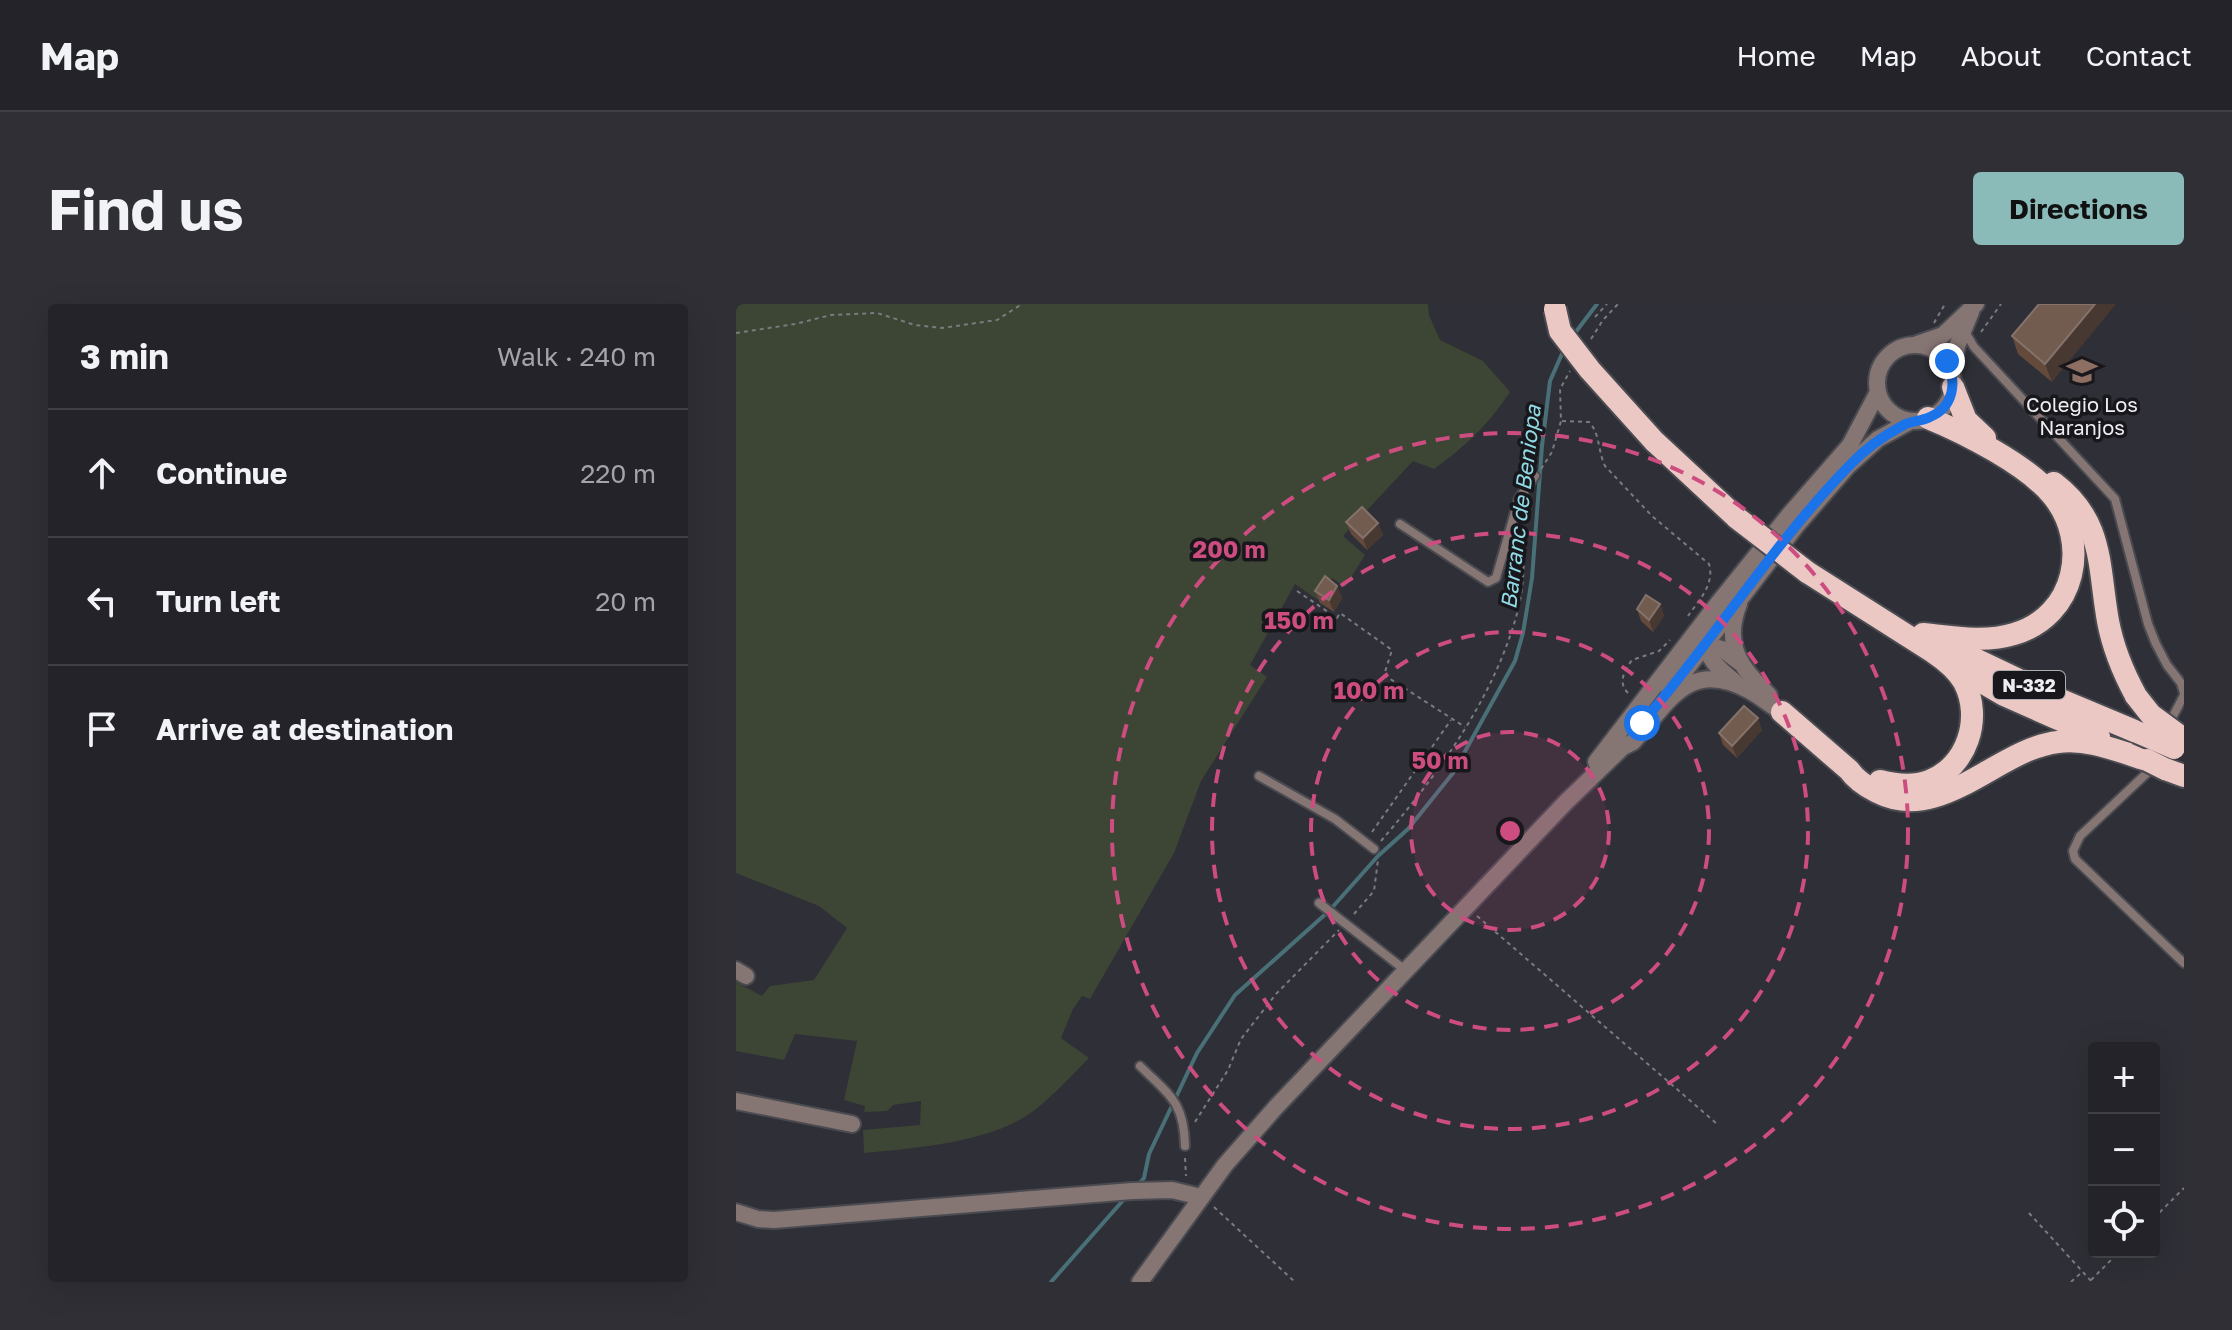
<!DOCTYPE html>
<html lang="en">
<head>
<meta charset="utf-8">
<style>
  body { margin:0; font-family:"Golos Text",sans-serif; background:#2f2f35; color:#f1f3f6 }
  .controls { position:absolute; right:24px; bottom:24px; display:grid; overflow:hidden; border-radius:8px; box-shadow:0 8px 32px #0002 }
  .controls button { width:72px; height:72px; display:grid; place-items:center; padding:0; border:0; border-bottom:2px solid #404046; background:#232329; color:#f1f3f6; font:40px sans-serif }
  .stop { position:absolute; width:24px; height:24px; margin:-18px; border:6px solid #1a73e8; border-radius:50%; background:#fff }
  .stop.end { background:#1a73e8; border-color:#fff; box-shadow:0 2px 8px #0008 }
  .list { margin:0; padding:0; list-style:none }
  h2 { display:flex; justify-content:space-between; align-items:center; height:104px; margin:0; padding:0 32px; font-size:34px }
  h2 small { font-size:26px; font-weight:400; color:#a3a4a8 }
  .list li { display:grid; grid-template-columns:52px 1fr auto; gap:24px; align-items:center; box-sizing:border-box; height:128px; padding:0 32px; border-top:2px solid #404046 }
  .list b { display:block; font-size:30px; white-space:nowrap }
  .list em { font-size:26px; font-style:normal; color:#a3a4a8 }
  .icon { flex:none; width:44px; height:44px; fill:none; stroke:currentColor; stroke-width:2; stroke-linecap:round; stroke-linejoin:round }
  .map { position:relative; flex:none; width:1448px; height:978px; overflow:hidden; border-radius:8px }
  header { display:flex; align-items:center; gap:48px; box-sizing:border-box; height:112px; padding:0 40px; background:#232329; border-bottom:2px solid #404046 }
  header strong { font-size:38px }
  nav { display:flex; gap:44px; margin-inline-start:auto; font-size:28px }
  .intro { display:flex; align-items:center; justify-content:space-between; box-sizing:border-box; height:192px; padding:0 48px }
  h1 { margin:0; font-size:56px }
  .button { padding:20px 36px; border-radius:8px; background:#8bbbb9; color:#111; font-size:28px; font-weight:700 }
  main { display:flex; gap:48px; padding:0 48px }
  aside { flex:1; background:#232329; border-radius:8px; box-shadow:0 8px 32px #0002 }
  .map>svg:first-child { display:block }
  .green { fill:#3d4534 }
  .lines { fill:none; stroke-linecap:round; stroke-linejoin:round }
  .stream { stroke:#497077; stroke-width:4 }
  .service-casing { stroke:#4a4a51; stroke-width:12 }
  .minor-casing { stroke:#4a4a51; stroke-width:20 }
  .tertiary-casing { stroke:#4a4a51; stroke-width:20 }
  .trunk-casing { stroke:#4a4a51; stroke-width:26 }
  .path { stroke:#7a7a81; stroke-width:2; stroke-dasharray:4 4; stroke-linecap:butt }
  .service { stroke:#857573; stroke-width:8 }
  .minor { stroke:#857573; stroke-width:16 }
  .tertiary { stroke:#857573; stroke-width:16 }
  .trunk { stroke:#ebc8c4; stroke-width:22 }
  .trunk-bridge-casing { stroke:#4a4a51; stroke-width:26; stroke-linecap:butt }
  .trunk-bridge { stroke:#ebc8c4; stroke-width:22 }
  .wall { fill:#634a3d }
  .shaded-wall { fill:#483832 }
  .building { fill:#725c50; stroke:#85726a; stroke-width:2 }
  .route { stroke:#1a73e8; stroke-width:10 }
  .ring { fill:none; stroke:#cd4d81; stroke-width:4; stroke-dasharray:14 10 }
  .labels { text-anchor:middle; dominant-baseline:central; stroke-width:7; stroke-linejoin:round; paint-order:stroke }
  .shield { fill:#18171b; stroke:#adadb2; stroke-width:2 }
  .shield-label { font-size:18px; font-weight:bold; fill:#ededf2 }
  .poi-label { font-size:20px; fill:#ededf2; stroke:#18171b }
  .water-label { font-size:22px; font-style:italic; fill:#90d9e5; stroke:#18171b }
  .centre { fill:#cd4d81; stroke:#18171b; stroke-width:4 }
  .ring-label { font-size:24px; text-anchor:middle; font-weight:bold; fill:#cd4d81; stroke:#18171b; stroke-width:7; stroke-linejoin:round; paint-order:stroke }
</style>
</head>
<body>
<header>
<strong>Map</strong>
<nav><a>Home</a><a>Map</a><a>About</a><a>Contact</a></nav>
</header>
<div class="intro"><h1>Find us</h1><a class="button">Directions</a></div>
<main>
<aside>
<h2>3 min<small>Walk · 240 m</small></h2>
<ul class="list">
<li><svg class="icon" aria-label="ahead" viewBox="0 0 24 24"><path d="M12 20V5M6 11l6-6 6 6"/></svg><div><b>Continue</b></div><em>220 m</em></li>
<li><svg class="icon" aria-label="left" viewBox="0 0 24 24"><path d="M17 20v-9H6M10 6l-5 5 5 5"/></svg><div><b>Turn left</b></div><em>20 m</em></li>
<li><svg class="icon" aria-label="arrive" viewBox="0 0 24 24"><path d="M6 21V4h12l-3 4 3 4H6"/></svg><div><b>Arrive at destination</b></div></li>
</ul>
</aside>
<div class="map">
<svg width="1448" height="978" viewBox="0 0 1448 978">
  <rect width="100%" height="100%" fill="#2f2f37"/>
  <path class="green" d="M0,0h692l1,11 11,25 43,21 27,31c-23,34 -43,53 -76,77l-21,-8 -70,75 22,19 -20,32 -13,-9 -14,22 -23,-16 -45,81 17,12 -66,104 -27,72 -84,146 -8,-3 -9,13 -12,29 28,20c-17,17 -34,36 -53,51 -42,34 -121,39 -172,44l-1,-23 57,-5 1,-24 -28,4 -6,6 -23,1 1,-6 -21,-6 13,-59 -62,-7 -11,26 -48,-9v-69l26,14 8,-10 44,-6 33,-52 -28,-22 -83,-33z"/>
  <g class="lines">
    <g class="stream">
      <polyline points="836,33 861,0"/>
      <polyline points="402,881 408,874 413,850 461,749 499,691 593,607 642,552 672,525 717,469 779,357 787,329 796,274 806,142 814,77 829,43"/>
      <polyline points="315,978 390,893"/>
    </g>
    <g class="service-casing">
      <g id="service">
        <polyline points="1228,26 1238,43 1379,195 1412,320 1420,340 1431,361 1445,379 1448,389"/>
        <polyline points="664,220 752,278 760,274 783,194 799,172"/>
        <polyline points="1432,422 1448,391"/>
        <polyline points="1415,460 1411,469 1344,532 1337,547 1339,555 1448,659"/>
        <polyline points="523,472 599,515 638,545"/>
        <polyline points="583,599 669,666"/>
        <path d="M404,762c29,29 44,35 45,80"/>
      </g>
    </g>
    <g class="minor-casing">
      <g id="minor">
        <polyline points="0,666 10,672"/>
        <polyline points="0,797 116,820"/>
        <polyline points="0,908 22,915 38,916 396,887 436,886 465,893"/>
      </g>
    </g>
    <g class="tertiary-casing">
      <g id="tertiary">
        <polyline points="1181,40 1207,31 1240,0"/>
        <circle cx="1179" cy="79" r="38"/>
        <polyline points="1216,68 1221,42 1235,8"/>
        <path d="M1003,300c-16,40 1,64 30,91"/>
        <path d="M969,333c-1,20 15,33 30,45"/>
        <polyline points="962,339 986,345 1003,358"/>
        <polyline points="933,388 1061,221 1112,162 1142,135 1175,117"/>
        <polyline points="860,458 983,298 1053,211 1114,141 1142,88"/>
        <path d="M404,978l85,-117 51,-58 290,-305 57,-55 10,-5c36,-40 56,-85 117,-51 11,6 21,15 32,21"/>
      </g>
    </g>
    <g class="trunk-casing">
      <g id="trunk">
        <polyline points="1217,83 1230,116 1249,134"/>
        <polyline points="918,137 1001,214"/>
        <path d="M1318,179c50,38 44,82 54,138 5,27 15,51 28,75"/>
        <path d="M1071,268l126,80c12,8 24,18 31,30 19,36 3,85 -35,99 -16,6 -33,4 -49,0"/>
        <path d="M1187,330c29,3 62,9 91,0 62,-18 77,-92 38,-139 -25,-30 -87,-62 -124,-77"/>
        <polyline points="1199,336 1327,397 1401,428"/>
        <polyline points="1222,364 1268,391 1363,433"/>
        <path d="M1046,408l67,58c7,10 16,16 28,22 64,33 120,-43 181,-50 31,-4 60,9 89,18"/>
        <polyline points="1429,465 1448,472"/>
      </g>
    </g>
    <g class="path">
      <polyline points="859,13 871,0"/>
      <polyline points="1198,19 1209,0"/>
      <polyline points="1245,28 1265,0"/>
      <polyline points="0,29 59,20 95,11 141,9 179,21 206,24 261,16 286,0"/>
      <polyline points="855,35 867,16 882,0"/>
      <path d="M826,117l27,1c11,11 9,30 16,44l47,50 57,48c6,20 -10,36 -21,52"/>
      <polyline points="805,165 816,148 825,117 824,85 834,67"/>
      <polyline points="561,287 601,314 604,309 656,346 648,371 729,423"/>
      <path d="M892,389c-11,-11 -3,-23 4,-33l27,-9 11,-11"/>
      <polyline points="636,528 715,416"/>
      <path d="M645,537c58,-68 114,-144 137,-231 7,-28 6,-58 6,-86"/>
      <polyline points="618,610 638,587 642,556"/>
      <polyline points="741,612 980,819"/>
      <polyline points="459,818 492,766 505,735 540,690 603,626"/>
      <polyline points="449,854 450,872"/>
      <polyline points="478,903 559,978"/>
      <polyline points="1293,909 1356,978"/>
      <polyline points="1418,914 1448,884"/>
      <polyline points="1355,976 1383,948"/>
      <polyline points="1335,978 1346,968"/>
    </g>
    <use href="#service" class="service"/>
    <use href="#minor" class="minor"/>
    <use href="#tertiary" class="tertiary"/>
    <use href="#trunk" class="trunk"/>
    <g class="trunk-bridge-casing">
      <g id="trunk-bridge">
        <polyline points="819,5 824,27 854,66 918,137"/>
        <polyline points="1001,214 1071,268"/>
        <polyline points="1400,392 1415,411 1448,435"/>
        <polyline points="1401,428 1438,444"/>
        <polyline points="1411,456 1429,465"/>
      </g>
    </g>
    <use href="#trunk-bridge" class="trunk-bridge"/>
  </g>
  <g class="wall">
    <polygon points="1303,0 1316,78 1282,50 1276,32"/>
    <polygon points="610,218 642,219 647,231 631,246 615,230"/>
    <polygon points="601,282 606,294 598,308 584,299 579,287"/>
    <polygon points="924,300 928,312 917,328 905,317 901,305"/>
    <polygon points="1026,426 1001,454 987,441 983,429"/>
  </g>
  <g class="shaded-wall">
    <polygon points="1359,0 1380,0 1316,78 1309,60"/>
    <polygon points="642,219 647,231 631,246 627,234"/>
    <polygon points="601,282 606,294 598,308 593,296"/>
    <polygon points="924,300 928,312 917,328 913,316"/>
    <polygon points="1022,414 1026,426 1001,454 996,442"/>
  </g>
  <g class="building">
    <polygon points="1303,0 1359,0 1309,60 1276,32"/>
    <polygon points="626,203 642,219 627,234 610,218"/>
    <polygon points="589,272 601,282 593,296 579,287"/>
    <polygon points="910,291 924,300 913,316 901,305"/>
    <polygon points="1008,402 1022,414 996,442 983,429"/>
  </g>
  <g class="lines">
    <path class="route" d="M906,419c72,-83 130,-178 207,-257 16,-17 32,-29 53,-40 9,-6 18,-4 28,-9 24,-10 27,-35 17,-56"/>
  </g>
  <circle cx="774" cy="527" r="99" fill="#cd4d81" fill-opacity=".12"/>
  <g class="ring">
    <circle cx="774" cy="527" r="99"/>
    <circle cx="774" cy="527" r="199"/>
    <circle cx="774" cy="527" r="298"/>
    <circle cx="774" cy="527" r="398"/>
  </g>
  <defs>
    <g id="school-bare" transform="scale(2.4)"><path d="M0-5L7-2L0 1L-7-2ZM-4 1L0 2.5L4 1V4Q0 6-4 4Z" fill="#8d6e63" stroke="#18171b" stroke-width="2.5" paint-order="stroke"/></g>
  </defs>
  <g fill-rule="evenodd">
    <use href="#school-bare" x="1346" y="67"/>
  </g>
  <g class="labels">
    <rect class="shield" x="1257" y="367" width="72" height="28" rx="6"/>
    <g class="shield-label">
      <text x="1293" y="381">N-332</text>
    </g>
    <g class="poi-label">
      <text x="1346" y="100">Colegio Los<tspan x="1346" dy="23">Naranjos</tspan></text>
    </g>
    <g class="water-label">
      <text transform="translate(784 203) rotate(-83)">Barranc de Beniopa</text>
    </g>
  </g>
  <circle cx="774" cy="527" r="12" class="centre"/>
  <g class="ring-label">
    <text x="493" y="254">200 m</text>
    <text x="563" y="325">150 m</text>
    <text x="633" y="395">100 m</text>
    <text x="704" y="465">50 m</text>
  </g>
</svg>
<div class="controls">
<button>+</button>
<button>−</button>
<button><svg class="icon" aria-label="locate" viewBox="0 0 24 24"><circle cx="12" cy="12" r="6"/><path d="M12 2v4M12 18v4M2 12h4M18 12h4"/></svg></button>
</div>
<div class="stop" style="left:906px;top:419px"></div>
<div class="stop end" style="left:1211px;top:57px"></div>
</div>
</main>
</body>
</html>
